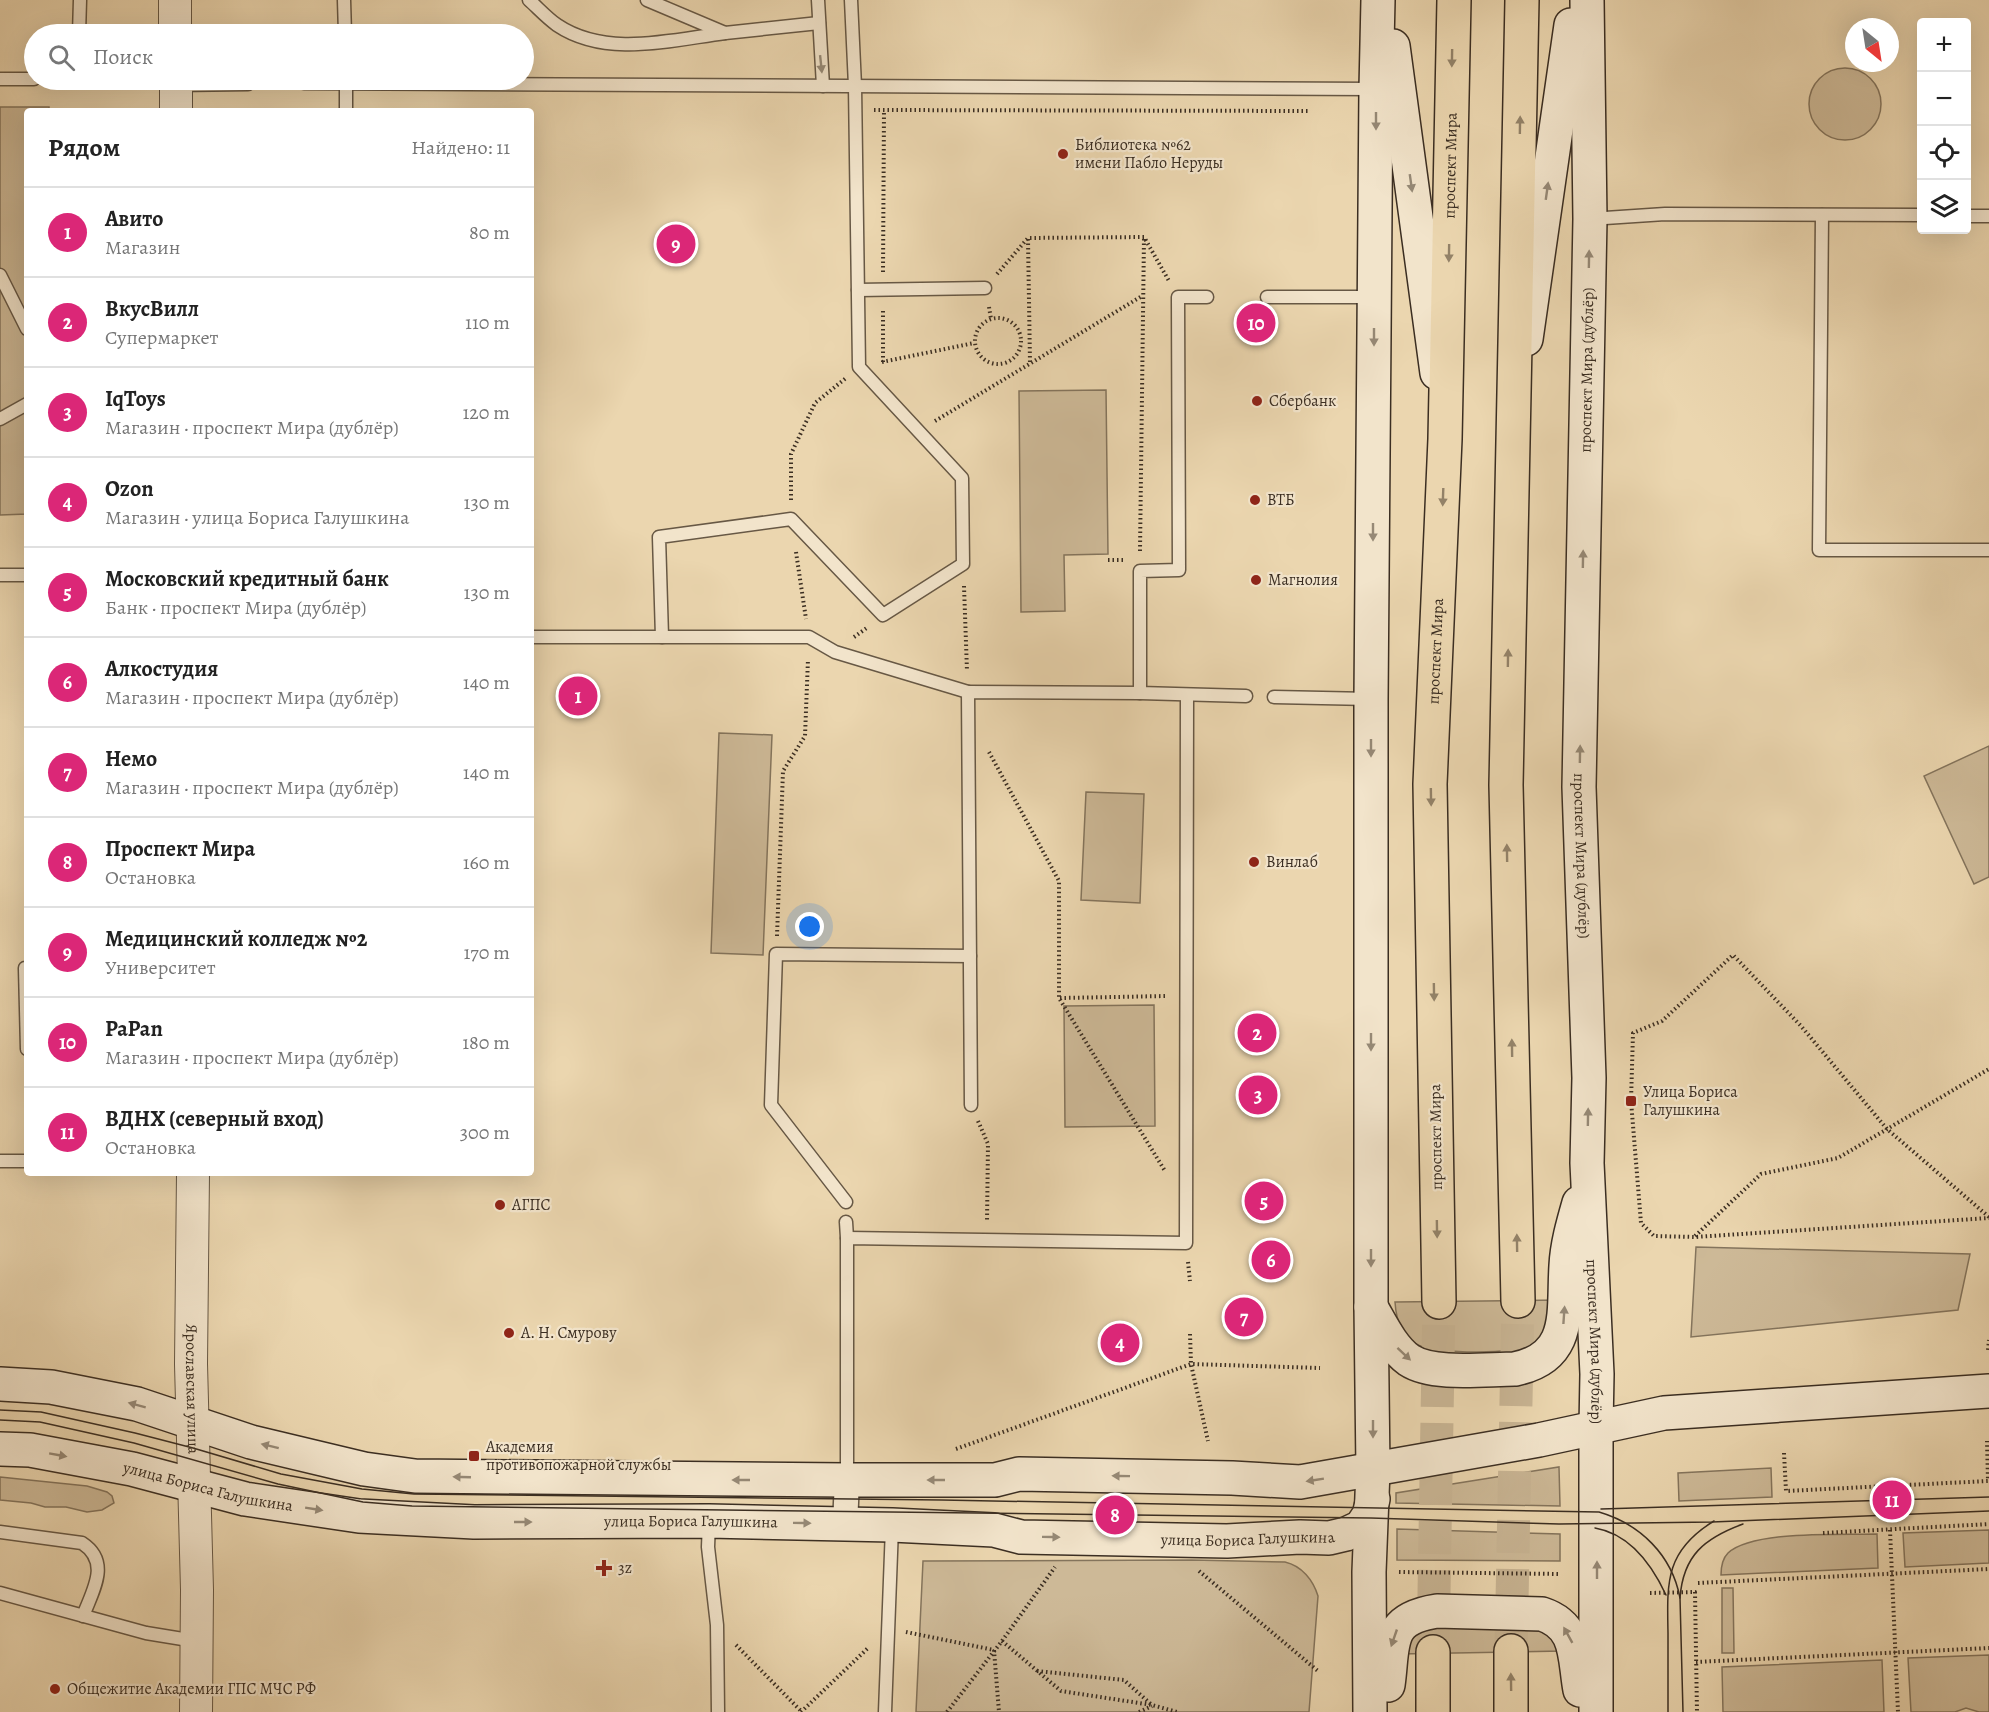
<!DOCTYPE html>
<html lang="ru">
<head>
<meta charset="utf-8">
<style>
  body { margin:0; font-family:Alegreya,serif; background:#f2f2f2; color:#222 }
  .controls { position:absolute; right:18px; top:18px; display:grid; overflow:hidden; border-radius:6px; box-shadow:0 6px 24px #0002 }
  .controls button { width:54px; height:54px; display:grid; place-items:center; padding:0; border:0; border-bottom:2px solid #e0e0e0; background:#fff; color:#222; font:30px sans-serif }
  .compass { position:absolute; left:1845px; top:18px; width:54px; height:54px; border-radius:50%; background:#fff; box-shadow:0 6px 24px #0002; rotate:150deg }
  .you { position:absolute; left:810px; top:927px; width:21px; height:21px; margin:-15px; border:4px solid #fff; border-radius:50%; background:#1a73e8; box-shadow:0 0 0 9px #1a73e833 }
  .badge { display:grid; place-items:center; width:39px; height:39px; border-radius:50%; background:#db2777; color:#fff; font-size:20px; font-weight:700 }
  .pin { position:absolute; translate:-50% -50%; border:3px solid #fff; box-shadow:0 2px 6px #0006 }
  .list { margin:0; padding:0; list-style:none }
  h2 { display:flex; justify-content:space-between; align-items:center; height:78px; margin:0; padding:0 24px; font-size:26px }
  h2 small { font-size:20px; font-weight:400; color:#767676 }
  .list li { display:grid; grid-template-columns:39px 1fr auto; gap:18px; align-items:center; box-sizing:border-box; height:90px; padding:0 24px; border-top:2px solid #e0e0e0 }
  .list b { display:block; font-size:22px; white-space:nowrap }
  .list p { margin:0; font-size:20px; white-space:nowrap; color:#767676 }
  .list em { font-size:20px; font-style:normal; color:#767676 }
  .icon { flex:none; width:33px; height:33px; fill:none; stroke:currentColor; stroke-width:2; stroke-linecap:round; stroke-linejoin:round }
  .map { position:relative; flex:none; width:1989px; height:1712px; overflow:hidden }
  .search { position:absolute; background:#fff; box-shadow:0 6px 24px #0002; left:24px; top:24px; width:510px; height:66px; display:flex; align-items:center; gap:15px; box-sizing:border-box; padding:0 21px; border-radius:33px; color:#767676; font-size:22px }
  .panel { position:absolute; background:#fff; box-shadow:0 6px 24px #0002; left:24px; top:108px; width:510px; height:1068px; border-radius:6px }
  .map>svg:first-child { display:block }
  .green { fill:#cdb997; stroke:#84745c; stroke-width:1.5 }
  .lines { fill:none; stroke-linecap:round; stroke-linejoin:round }
  .primary-tunnel { stroke:#c8b493; stroke-width:33; stroke-dasharray:33 16; stroke-linecap:butt }
  .service-casing { stroke:#675845; stroke-width:15 }
  .minor-casing { stroke:#675845; stroke-width:27 }
  .tertiary-casing { stroke:#675845; stroke-width:34 }
  .secondary-casing { stroke:#3b2e22; stroke-width:36 }
  .primary-casing { stroke:#3b2e22; stroke-width:36 }
  .path { stroke:#3b2e22; stroke-width:4; stroke-dasharray:1.5 3; stroke-linecap:butt }
  .service { stroke:#f2e4cb; stroke-width:12 }
  .minor { stroke:#f2e4cb; stroke-width:24 }
  .tertiary { stroke:#f2e4cb; stroke-width:32 }
  .secondary { stroke:#f2e4cb; stroke-width:33 }
  .primary { stroke:#ebd6af; stroke-width:33 }
  .tram { stroke:#3b2e22; stroke-width:1.5 }
  .oneway { fill:#938268 }
  .oneway2 { fill:#968976 }
  .poi-dot { fill:#8f2418; stroke:#f2e4cb; stroke-width:2 }
  .labels { text-anchor:middle; dominant-baseline:central; stroke-width:4.5; stroke-linejoin:round; paint-order:stroke }
  .poi-label { font-size:16px; fill:#3b2e22; stroke:#f2e4cb; text-anchor:start }
  .street-label { font-size:16px; fill:#3b2e22; stroke:#f2e4cb }
</style>
</head>
<body>
<div class="map">
<svg width="1989" height="1712" viewBox="0 0 1989 1712">
  <rect width="100%" height="100%" fill="#ebd6af"/>
  <filter id="stains"><feTurbulence type="fractalNoise" baseFrequency=".00333" numOctaves="4"/><feColorMatrix values="0 0 0 0 .2 0 0 0 0 .09 0 0 0 0 .02 0 0 0 .5 -.17"/></filter>
  <radialGradient id="worn" r=".72"><stop offset=".6" stop-color="#630" stop-opacity="0"/><stop offset="1" stop-color="#630" stop-opacity=".3"/></radialGradient>
  <g class="green">
    <circle cx="1845" cy="104" r="36"/>
    <polygon points="0,107 49,107 49,111 27,111 27,514 0,515"/>
    <polygon points="1106,390 1108,554 1064,555 1065,611 1021,612 1019,391"/>
    <polygon points="719,733 772,735 763,955 711,953"/>
    <polygon points="1989,746 1989,877 1974,884 1924,776"/>
    <polygon points="1086,792 1144,794 1140,903 1081,900"/>
    <polygon points="1154,1005 1155,1126 1065,1127 1064,1006"/>
    <polygon points="1696,1247 1970,1254 1958,1310 1691,1337"/>
    <path d="M1557,1300c-6,18 -8,33 -24,44 -14,11 -98,10 -115,1 -16,-8 -22,-26 -23,-43z"/>
    <polygon points="1559,1467 1560,1506 1396,1503 1396,1493"/>
    <polygon points="1771,1468 1772,1497 1679,1501 1678,1473"/>
    <polygon points="0,1477 87,1486 107,1492 112,1496 114,1503 102,1510 87,1512 66,1507 45,1507 31,1503 0,1500"/>
    <polygon points="1397,1529 1560,1534 1560,1561 1397,1560"/>
    <polygon points="1989,1530 1989,1563 1905,1567 1903,1533"/>
    <path d="M1877,1534l1,34 -157,7c0,-8 1,-16 7,-22 25,-23 114,-18 149,-19z"/>
    <path d="M1192,1560l93,2c17,4 28,18 33,34l-9,116h-393l7,-151z"/>
    <polygon points="1722,1588 1733,1588 1734,1653 1722,1653"/>
    <polygon points="1423,1627 1548,1628 1562,1651 1399,1654"/>
    <polygon points="1989,1655 1989,1712 1979,1712 1966,1708 1955,1712 1911,1712 1908,1658"/>
    <polygon points="1882,1660 1884,1712 1723,1712 1722,1667"/>
  </g>
  <g class="lines">
    <g class="primary-tunnel">
      <polyline points="1511,1651 1518,1301"/>
      <polyline points="1433,1652 1439,1302"/>
    </g>
    <g class="service-casing">
      <g id="service">
        <polyline points="344,0 345,34"/>
        <path d="M529,0c9,8 18,18 28,25 49,33 114,15 168,8"/>
        <polyline points="647,0 725,33 819,23"/>
        <polyline points="818,0 823,86"/>
        <polyline points="79,34 80,0"/>
        <polyline points="0,79 34,79"/>
        <polyline points="121,80 175,80"/>
        <polyline points="304,83 1375,89"/>
        <polyline points="177,85 248,84"/>
        <polyline points="346,111 346,80"/>
        <polyline points="1822,215 1819,550 1989,550"/>
        <polyline points="1966,216 1989,216"/>
        <polyline points="1590,219 1665,214 1922,215"/>
        <polyline points="0,275 27,329"/>
        <polyline points="858,290 985,288"/>
        <polyline points="1207,297 1178,297 1179,570 1140,571 1140,693 1246,696"/>
        <polyline points="1267,297 1373,297"/>
        <polyline points="0,419 27,404"/>
        <polyline points="0,575 27,575"/>
        <polyline points="531,637 809,637 835,652 968,692"/>
        <polyline points="662,637 659,537 791,519 883,615 963,564 962,478 859,367 855,86 851,0"/>
        <polyline points="1274,697 1370,699"/>
        <polyline points="25,968 27,1049"/>
        <polyline points="971,1105 968,692 1140,693"/>
        <polyline points="0,1161 27,1161"/>
        <polyline points="846,1202 771,1105 776,954 970,956"/>
        <polyline points="846,1222 847,1238"/>
        <polyline points="847,1479 847,1238 1186,1243 1187,696"/>
        <polyline points="709,1522 708,1547 717,1625 718,1712"/>
        <path d="M0,1532l82,11c29,19 11,47 1,73"/>
        <polyline points="0,1593 146,1633 195,1641"/>
        <polyline points="885,1712 892,1527"/>
      </g>
    </g>
    <g class="minor-casing">
      <polyline id="minor" points="845,1525 847,1480"/>
    </g>
    <g class="tertiary-casing">
      <g id="tertiary">
        <polyline points="175,0 175,34"/>
        <polyline points="176,80 176,111"/>
        <path id="s1" d="M193,1173l-2,191 6,226 -1,122"/>
      </g>
    </g>
    <g class="secondary-casing">
      <g id="secondary">
        <path id="s2" d="M1587,0l3,219 -11,568 10,291 -2,85 10,211 -1,53v285"/>
        <polyline points="1393,46 1437,373"/>
        <polyline points="1526,339 1571,25"/>
        <path d="M1371,1307c10,17 21,41 38,53 24,16 77,9 106,9 58,-12 48,-57 51,-103 1,-21 7,-42 13,-63"/>
        <polyline points="0,1384 51,1387 137,1404 251,1442 364,1469 415,1476 847,1480 995,1480 1019,1474 1232,1478 1300,1482 1539,1440 1664,1413 1989,1391"/>
        <path id="s3" d="M0,1449l30,1 102,19 113,30 114,17 115,6 235,-1 183,4 102,5 27,7 206,4 73,-4 29,1 17,-4 15,-7 8,-12 4,-16"/>
        <path d="M1388,1685c6,-42 -3,-66 49,-74l105,3c37,12 32,44 38,76"/>
        <polyline points="1370,1712 1369,1572 1373,1470 1371,1307 1371,699 1376,89 1378,0"/>
      </g>
    </g>
    <g class="primary-casing">
      <g id="primary">
        <polyline points="1518,1301 1506,785 1522,0"/>
        <path id="s4" d="M1439,1302l-9,-518 15,-345 9,-439"/>
        <polyline points="1511,1651 1511,1712"/>
        <polyline points="1433,1652 1433,1712"/>
      </g>
    </g>
    <g class="path">
      <polyline points="874,110 1308,111"/>
      <polyline points="1028,239 1030,363"/>
      <polyline points="883,272 884,110"/>
      <polyline points="997,274 1028,238 1144,237 1169,281"/>
      <polyline points="989,307 991,319"/>
      <circle cx="998" cy="341" r="23"/>
      <polyline points="882,362 974,343"/>
      <polyline points="883,362 883,309"/>
      <polyline points="935,421 1142,296"/>
      <polyline points="791,500 791,454 815,403 846,378"/>
      <polyline points="1140,551 1144,237"/>
      <polyline points="796,552 806,619"/>
      <polyline points="1108,560 1124,560"/>
      <polyline points="964,586 967,671"/>
      <polyline points="854,637 868,627"/>
      <polyline points="989,752 1059,881 1059,998 1165,1171"/>
      <polyline points="777,936 783,771 805,736 808,659"/>
      <polyline points="1060,998 1167,996"/>
      <polyline points="978,1121 988,1144 987,1222"/>
      <polyline points="1989,1217 1887,1129 1801,1026 1733,955 1662,1021 1633,1033 1631,1101 1641,1223 1654,1236 1695,1237 1989,1218"/>
      <polyline points="1695,1236 1761,1174 1838,1158 1989,1069"/>
      <polyline points="1188,1262 1190,1281"/>
      <polyline points="1190,1334 1191,1364 1208,1441"/>
      <polyline points="1988,1350 1989,1340"/>
      <polyline points="956,1449 1191,1364 1320,1368"/>
      <polyline points="1784,1453 1786,1491 1988,1481 1987,1441"/>
      <polyline points="1890,1530 1898,1712"/>
      <polyline points="1823,1533 1989,1524"/>
      <polyline points="1199,1571 1318,1671"/>
      <polyline points="1399,1572 1560,1574"/>
      <polyline points="1698,1583 1989,1569"/>
      <polyline points="1650,1593 1695,1592 1697,1712"/>
      <polyline points="906,1632 994,1650 999,1712"/>
      <polyline points="1002,1641 1061,1691 1152,1705 1177,1712"/>
      <polyline points="736,1645 802,1712"/>
      <polyline points="1696,1662 1989,1648"/>
      <polyline points="1037,1671 1124,1680 1152,1705"/>
      <polyline points="801,1712 868,1648"/>
      <polyline points="947,1712 1002,1641 1055,1567"/>
      <polyline points="1139,1712 1152,1706"/>
    </g>
    <use href="#service" class="service"/>
    <use href="#minor" class="minor"/>
    <use href="#tertiary" class="tertiary"/>
    <use href="#secondary" class="secondary"/>
    <use href="#primary" class="primary"/>
    <g class="tram">
      <path d="M0,1410l41,2 94,21 58,15 88,26 81,15 52,5 528,6 657,12c41,12 73,43 81,86"/>
      <polyline points="0,1420 40,1422 134,1443 278,1484 363,1502 412,1506 1371,1518 1559,1524 1712,1522 1989,1511"/>
      <polyline points="1601,1509 1989,1497"/>
      <path d="M1595,1528c35,6 57,37 71,67"/>
      <path d="M1668,1712c0,-26 0,-53 0,-79 -1,-51 -3,-82 46,-112"/>
      <path d="M1683,1712l-3,-114c3,-43 25,-60 63,-74"/>
    </g>
  </g>
  <defs><path id="oneway-solid" d="M-6-.8H1V-3.2L6.5 0L1 3.2V.8H-6Z" transform="scale(1.5)"/></defs>
  <g class="oneway">
    <use href="#oneway-solid" transform="translate(1452 58) rotate(91)"/>
    <use href="#oneway-solid" transform="translate(1520 125) rotate(-89)"/>
    <use href="#oneway-solid" transform="translate(1449 253) rotate(91)"/>
    <use href="#oneway-solid" transform="translate(1443 497) rotate(92)"/>
    <use href="#oneway-solid" transform="translate(1508 658) rotate(-89)"/>
    <use href="#oneway-solid" transform="translate(1431 797) rotate(89)"/>
    <use href="#oneway-solid" transform="translate(1507 853) rotate(-91)"/>
    <use href="#oneway-solid" transform="translate(1434 992) rotate(89)"/>
    <use href="#oneway-solid" transform="translate(1512 1048) rotate(-91)"/>
    <use href="#oneway-solid" transform="translate(1437 1229) rotate(89)"/>
    <use href="#oneway-solid" transform="translate(1517 1243) rotate(-91)"/>
    <use href="#oneway-solid" transform="translate(1511 1682) rotate(-91)"/>
  </g>
  <g class="oneway2">
    <use href="#oneway-solid" transform="translate(821 64) rotate(84)"/>
    <use href="#oneway-solid" transform="translate(1376 121) rotate(90)"/>
    <use href="#oneway-solid" transform="translate(1411 183) rotate(82)"/>
    <use href="#oneway-solid" transform="translate(1547 191) rotate(-82)"/>
    <use href="#oneway-solid" transform="translate(1589 259) rotate(-89)"/>
    <use href="#oneway-solid" transform="translate(1374 337) rotate(90)"/>
    <use href="#oneway-solid" transform="translate(1373 532) rotate(90)"/>
    <use href="#oneway-solid" transform="translate(1583 559) rotate(-89)"/>
    <use href="#oneway-solid" transform="translate(1371 748) rotate(90)"/>
    <use href="#oneway-solid" transform="translate(1580 754) rotate(-89)"/>
    <use href="#oneway-solid" transform="translate(1371 1042) rotate(90)"/>
    <use href="#oneway-solid" transform="translate(1588 1117) rotate(-89)"/>
    <use href="#oneway-solid" transform="translate(1371 1258) rotate(90)"/>
    <use href="#oneway-solid" transform="translate(1564 1315) rotate(-86)"/>
    <use href="#oneway-solid" transform="translate(1404 1354) rotate(43)"/>
    <use href="#oneway-solid" transform="translate(137 1405) rotate(-165)"/>
    <use href="#oneway-solid" transform="translate(1373 1429) rotate(90)"/>
    <use href="#oneway-solid" transform="translate(270 1446) rotate(-166)"/>
    <use href="#oneway-solid" transform="translate(58 1455) rotate(10)"/>
    <use href="#oneway-solid" transform="translate(1121 1476) rotate(-179)"/>
    <use href="#oneway-solid" transform="translate(462 1477) rotate(-178)"/>
    <use href="#oneway-solid" transform="translate(741 1480) rotate(-180)"/>
    <use href="#oneway-solid" transform="translate(936 1480) rotate(180)"/>
    <use href="#oneway-solid" transform="translate(1315 1480) rotate(171)"/>
    <use href="#oneway-solid" transform="translate(314 1509) rotate(9)"/>
    <use href="#oneway-solid" transform="translate(523 1522)"/>
    <use href="#oneway-solid" transform="translate(802 1523) rotate(1)"/>
    <use href="#oneway-solid" transform="translate(1051 1537) rotate(1)"/>
    <use href="#oneway-solid" transform="translate(1597 1570) rotate(-90)"/>
    <use href="#oneway-solid" transform="translate(1568 1635) rotate(-119)"/>
    <use href="#oneway-solid" transform="translate(1394 1638) rotate(109)"/>
  </g>
  <g class="poi-dot">
    <circle cx="1063" cy="154" r="6"/>
    <circle cx="1257" cy="401" r="6"/>
    <circle cx="1255" cy="500" r="6"/>
    <circle cx="1256" cy="580" r="6"/>
    <circle cx="1254" cy="862" r="6"/>
    <rect x="1625" y="1095" width="12" height="12" rx="3"/>
    <circle cx="500" cy="1205" r="6"/>
    <circle cx="509" cy="1333" r="6"/>
    <rect x="468" y="1450" width="12" height="12" rx="3"/>
    <path d="M601 1559h6v6h6v6h-6v6h-6v-6h-6v-6h6z"/>
    <circle cx="55" cy="1689" r="6"/>
  </g>
  <g class="labels">
    <g class="poi-label">
      <text x="1075" y="145">Библиотека №62<tspan x="1075" dy="18">имени Пабло Неруды</tspan></text>
      <text x="1269" y="401">Сбербанк</text>
      <text x="1267" y="500">ВТБ</text>
      <text x="1268" y="580">Магнолия</text>
      <text x="1266" y="862">Винлаб</text>
      <text x="1643" y="1092">Улица Бориса<tspan x="1643" dy="18">Галушкина</tspan></text>
      <text x="512" y="1205">АГПС</text>
      <text x="521" y="1333">А. Н. Смурову</text>
      <text x="486" y="1447">Академия<tspan x="486" dy="18">противопожарной службы</tspan></text>
      <text x="618" y="1568">3z</text>
      <text x="67" y="1689">Общежитие Академии ГПС МЧС РФ</text>
    </g>
    <g class="street-label">
      <text stroke="none"><textPath href="#s4" startOffset="1137">проспект Мира</textPath></text>
      <text transform="translate(1587 370) rotate(-89)">проспект Мира (дублёр)</text>
      <text stroke="none"><textPath href="#s4" startOffset="651">проспект Мира</textPath></text>
      <text stroke="none"><textPath href="#s2" startOffset="856">проспект Мира (дублёр)</textPath></text>
      <text transform="translate(1436 1137) rotate(-91)">проспект Мира</text>
      <text stroke="none"><textPath href="#s2" startOffset="1342">проспект Мира (дублёр)</textPath></text>
      <text stroke="none"><textPath href="#s1" startOffset="216">Ярославская улица</textPath></text>
      <text stroke="none"><textPath href="#s3" startOffset="212">улица Бориса Галушкина</textPath></text>
      <text stroke="none"><textPath href="#s3" startOffset="698">улица Бориса Галушкина</textPath></text>
      <text stroke="none"><textPath href="#s3" startOffset="1256">улица Бориса Галушкина</textPath></text>
    </g>
  </g>
  <rect width="100%" height="100%" filter="url(#stains)"/>
  <rect width="100%" height="100%" fill="url(#worn)"/>
</svg>
<div class="controls">
<button>+</button>
<button>−</button>
<button><svg class="icon" aria-label="locate" viewBox="0 0 24 24"><circle cx="12" cy="12" r="6"/><path d="M12 2v4M12 18v4M2 12h4M18 12h4"/></svg></button>
<button><svg class="icon" aria-label="layers" viewBox="0 0 24 24"><path d="M12 4l9 5-9 5-9-5zM3 14l9 5 9-5"/></svg></button>
</div>
<svg class="compass" viewBox="-18 -18 36 36"><path d="M0-13l5 13h-10z" fill="#e53935"/><path d="M0 13l5-13h-10z" fill="#767676"/></svg>
<div class="you"></div>
<div class="pin badge" style="left:578px;top:696px">1</div>
<div class="pin badge" style="left:1257px;top:1033px">2</div>
<div class="pin badge" style="left:1258px;top:1095px">3</div>
<div class="pin badge" style="left:1120px;top:1343px">4</div>
<div class="pin badge" style="left:1264px;top:1201px">5</div>
<div class="pin badge" style="left:1271px;top:1260px">6</div>
<div class="pin badge" style="left:1244px;top:1317px">7</div>
<div class="pin badge" style="left:1115px;top:1515px">8</div>
<div class="pin badge" style="left:676px;top:244px">9</div>
<div class="pin badge" style="left:1256px;top:323px">10</div>
<div class="pin badge" style="left:1892px;top:1500px">11</div>
<div class="search"><svg class="icon" aria-label="search" viewBox="0 0 24 24"><circle cx="10" cy="10" r="6"/><path d="M15 15l6 6"/></svg>Поиск</div>
<section class="panel">
<h2>Рядом<small>Найдено: 11</small></h2>
<ul class="list">
<li><span class="badge">1</span><div><b>Авито</b><p>Магазин</p></div><em>80 m</em></li>
<li><span class="badge">2</span><div><b>ВкусВилл</b><p>Супермаркет</p></div><em>110 m</em></li>
<li><span class="badge">3</span><div><b>IqToys</b><p>Магазин · проспект Мира (дублёр)</p></div><em>120 m</em></li>
<li><span class="badge">4</span><div><b>Ozon</b><p>Магазин · улица Бориса Галушкина</p></div><em>130 m</em></li>
<li><span class="badge">5</span><div><b>Московский кредитный банк</b><p>Банк · проспект Мира (дублёр)</p></div><em>130 m</em></li>
<li><span class="badge">6</span><div><b>Алкостудия</b><p>Магазин · проспект Мира (дублёр)</p></div><em>140 m</em></li>
<li><span class="badge">7</span><div><b>Немо</b><p>Магазин · проспект Мира (дублёр)</p></div><em>140 m</em></li>
<li><span class="badge">8</span><div><b>Проспект Мира</b><p>Остановка</p></div><em>160 m</em></li>
<li><span class="badge">9</span><div><b>Медицинский колледж №2</b><p>Университет</p></div><em>170 m</em></li>
<li><span class="badge">10</span><div><b>PaPan</b><p>Магазин · проспект Мира (дублёр)</p></div><em>180 m</em></li>
<li><span class="badge">11</span><div><b>ВДНХ (северный вход)</b><p>Остановка</p></div><em>300 m</em></li>
</ul>
</section>
</div>
</body>
</html>
